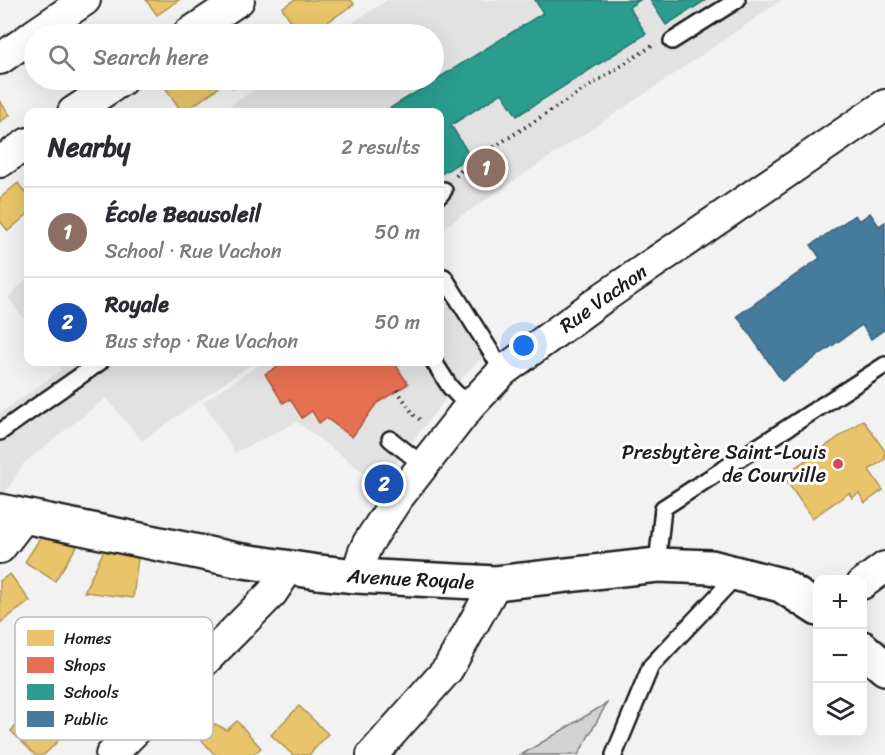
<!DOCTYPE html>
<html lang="en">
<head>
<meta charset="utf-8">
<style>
  body { margin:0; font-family:Sriracha,sans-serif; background:#f7f7f7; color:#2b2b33 }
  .controls { position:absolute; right:18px; bottom:18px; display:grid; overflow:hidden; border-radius:12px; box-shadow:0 6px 24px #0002 }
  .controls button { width:54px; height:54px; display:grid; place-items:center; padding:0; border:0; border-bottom:2px solid #e1e1e2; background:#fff; color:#2b2b33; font:30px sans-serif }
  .you { position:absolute; left:524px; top:346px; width:21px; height:21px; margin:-15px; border:4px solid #fff; border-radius:50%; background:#1a73e8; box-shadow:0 0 0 9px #1a73e833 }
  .badge { display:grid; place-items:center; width:39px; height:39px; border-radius:50%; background:#d1495b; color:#fff; font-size:20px; font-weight:700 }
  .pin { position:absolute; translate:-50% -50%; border:3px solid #fff; box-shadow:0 2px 6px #0006 }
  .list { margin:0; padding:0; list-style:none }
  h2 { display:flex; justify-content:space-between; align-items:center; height:78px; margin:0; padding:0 24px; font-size:26px }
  h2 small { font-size:20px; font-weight:400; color:#7c7c81 }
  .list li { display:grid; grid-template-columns:39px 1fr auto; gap:18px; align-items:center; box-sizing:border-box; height:90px; padding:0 24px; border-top:2px solid #e1e1e2 }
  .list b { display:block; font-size:22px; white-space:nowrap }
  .list p { margin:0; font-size:20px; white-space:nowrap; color:#7c7c81 }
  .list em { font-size:20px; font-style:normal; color:#7c7c81 }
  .icon { flex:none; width:33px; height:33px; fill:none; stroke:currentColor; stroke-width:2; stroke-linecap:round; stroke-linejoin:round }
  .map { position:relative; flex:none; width:885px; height:755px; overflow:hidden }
  .search { position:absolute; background:#fff; box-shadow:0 6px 24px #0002; left:24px; top:24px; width:420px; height:66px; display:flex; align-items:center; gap:15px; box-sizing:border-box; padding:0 21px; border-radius:33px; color:#7c7c81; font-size:22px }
  .panel { position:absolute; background:#fff; box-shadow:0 6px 24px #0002; left:24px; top:108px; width:420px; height:258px; border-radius:12px }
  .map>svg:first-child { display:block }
  .built { fill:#e2e2e2 }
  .green { fill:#d2d2d2; stroke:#777; stroke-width:1.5 }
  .homes { fill:#e9c46a; stroke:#ac9253; stroke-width:1.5 }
  .shops { fill:#e76f51; stroke:#aa5641; stroke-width:1.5 }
  .schools { fill:#2a9d8f; stroke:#26766c; stroke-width:1.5 }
  .public { fill:#457b9d; stroke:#395e76; stroke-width:1.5 }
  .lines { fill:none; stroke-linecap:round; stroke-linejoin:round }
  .lane-casing { stroke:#1c1c1c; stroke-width:20 }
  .street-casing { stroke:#1c1c1c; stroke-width:34 }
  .secondary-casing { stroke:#1c1c1c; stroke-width:38 }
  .path { stroke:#1c1c1c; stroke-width:4; stroke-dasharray:1.5 4.5; stroke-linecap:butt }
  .lane { stroke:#fff; stroke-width:15 }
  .street { stroke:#fff; stroke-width:30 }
  .secondary { stroke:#fff; stroke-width:33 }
  .poi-dot { fill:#d1495b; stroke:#fff; stroke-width:2 }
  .labels { text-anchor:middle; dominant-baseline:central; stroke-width:6; stroke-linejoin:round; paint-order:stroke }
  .street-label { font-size:20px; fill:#1c1c1c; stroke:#fff }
  .poi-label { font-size:20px; fill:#1c1c1c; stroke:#fff; text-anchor:end }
  .key { fill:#fff; stroke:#bbb; stroke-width:1.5 }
  .key-label { font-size:16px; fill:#1c1c1c }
</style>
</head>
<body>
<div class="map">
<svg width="885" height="755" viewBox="0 0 885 755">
  <rect width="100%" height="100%" fill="#f2f2f2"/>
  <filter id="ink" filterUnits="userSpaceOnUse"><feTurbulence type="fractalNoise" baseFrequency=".0167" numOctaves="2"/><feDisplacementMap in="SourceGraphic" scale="12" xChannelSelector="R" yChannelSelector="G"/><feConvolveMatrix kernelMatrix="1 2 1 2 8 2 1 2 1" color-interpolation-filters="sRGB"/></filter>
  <g filter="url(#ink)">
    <g class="built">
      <polygon points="387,0 782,0 658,85 440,230 440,112 220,112 269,80 434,80 434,34 336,34"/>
      <polygon points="440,257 498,346 474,365 461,379 379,484 297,422 235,453 203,402 263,362 440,362"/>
      <polygon points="28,278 28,325 8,297"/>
      <polygon points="56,362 254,362 142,441 106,398 24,463 3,497 0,497 0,413 61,370"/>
    </g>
    <polygon class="green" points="607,703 578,755 521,755"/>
    <g class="homes">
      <polygon points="146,0 179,0 157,15"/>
      <polygon points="294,0 351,0 354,4 310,34 300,34 282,8"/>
      <polygon points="179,80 212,80 218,88 184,112 182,112 166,89"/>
      <polygon points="227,80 245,80 233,88"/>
      <polygon points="0,101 10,115 0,122"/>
      <polygon points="18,183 28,197 28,214 8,231 0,221 0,198"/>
      <polygon points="863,420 885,451 885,459 869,470 883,490 865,503 859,493 852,498 849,493 812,518 783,476"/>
      <polygon points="47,527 77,546 55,581 25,562"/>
      <polygon points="106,546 139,550 133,598 84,592"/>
      <polygon points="10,574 30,601 0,623 0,581"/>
      <polygon points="36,706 65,734 44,755 35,755 11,731"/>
      <polygon points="299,706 328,734 309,755 293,755 271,735"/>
      <polygon points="237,721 261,748 253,755 215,755 200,738 215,724 227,730"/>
    </g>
    <polygon class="shops" points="285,362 396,362 394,362 408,384 377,403 352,437 326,418 319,423 312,411 302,418 290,399 283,403 265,374"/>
    <g class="schools">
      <polygon points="535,0 640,0 629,7 646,34 517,116 502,93 451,125 470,156 440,175 440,112 384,112 543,13"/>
      <polygon points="650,0 706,0 666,25"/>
    </g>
    <polygon class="public" points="870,213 879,226 885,222 885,329 871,339 862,325 782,381 737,316 820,258 811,245 855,215 859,221"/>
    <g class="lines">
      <g class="lane-casing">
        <g id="lane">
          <polyline points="672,41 737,0"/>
          <polyline points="440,195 444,190"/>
          <polyline points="440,277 444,277 503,371"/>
          <polyline points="434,362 450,387 469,407"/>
          <polyline points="0,432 100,362"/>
          <polyline points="390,439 423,465"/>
          <polyline points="657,565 663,508 885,365"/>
          <polyline points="614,755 651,666 738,574"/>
        </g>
      </g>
      <g class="street-casing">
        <g id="street">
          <polyline points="35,34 85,0"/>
          <polyline points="188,34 239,0"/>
          <polyline points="0,59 34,35"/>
          <polyline points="73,112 122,80"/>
          <polyline points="0,162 28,143"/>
          <polyline points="0,548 24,517"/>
          <path id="s1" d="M356,576l7,-22 5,-11 29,-44 72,-92 34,-36 101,-74 281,-192"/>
          <polyline points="862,584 885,567"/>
          <polyline points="111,755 272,593 282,578 287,567"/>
          <polyline points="372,755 448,669 496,583"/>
        </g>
      </g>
      <g class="secondary-casing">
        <g id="secondary">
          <path id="s2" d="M0,511l237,49 81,12 38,4 140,7 161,-18 54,2 70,18 37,24"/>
          <polyline points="862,648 885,668"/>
        </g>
      </g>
      <g class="path">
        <polyline points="456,176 466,165 652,46"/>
        <polyline points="397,390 414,415 423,422"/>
      </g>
      <use href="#lane" class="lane"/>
      <use href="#street" class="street"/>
      <use href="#secondary" class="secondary"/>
    </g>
  </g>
  <circle class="poi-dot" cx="838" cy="464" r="6"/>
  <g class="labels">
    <g class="street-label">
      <text stroke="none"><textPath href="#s1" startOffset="378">Rue Vachon</textPath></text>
      <text stroke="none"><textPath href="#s2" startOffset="417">Avenue Royale</textPath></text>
    </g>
    <g class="poi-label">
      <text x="826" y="452">Presbytère Saint-Louis<tspan x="826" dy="23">de Courville</tspan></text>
    </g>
  </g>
  <rect x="15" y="617" width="198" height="123" rx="9" class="key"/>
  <rect x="27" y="630" width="27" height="16" fill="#e9c46a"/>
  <rect x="27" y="657" width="27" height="16" fill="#e76f51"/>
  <rect x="27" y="684" width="27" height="16" fill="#2a9d8f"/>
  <rect x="27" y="711" width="27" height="16" fill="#457b9d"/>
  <g class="key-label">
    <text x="64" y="644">Homes</text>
    <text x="64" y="671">Shops</text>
    <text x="64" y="698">Schools</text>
    <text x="64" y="725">Public</text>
  </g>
</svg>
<div class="controls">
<button>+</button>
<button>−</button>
<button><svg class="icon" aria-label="layers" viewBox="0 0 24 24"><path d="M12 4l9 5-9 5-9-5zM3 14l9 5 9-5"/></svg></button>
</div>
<div class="you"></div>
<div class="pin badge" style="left:486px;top:168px;background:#8d6e63">1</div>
<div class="pin badge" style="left:384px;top:484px;background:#1a4fb4">2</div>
<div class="search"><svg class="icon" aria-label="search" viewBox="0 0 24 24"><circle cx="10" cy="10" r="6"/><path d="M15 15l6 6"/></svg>Search here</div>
<section class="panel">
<h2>Nearby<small>2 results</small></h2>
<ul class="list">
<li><span class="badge" style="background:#8d6e63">1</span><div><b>École Beausoleil</b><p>School · Rue Vachon</p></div><em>50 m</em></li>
<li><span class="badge" style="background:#1a4fb4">2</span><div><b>Royale</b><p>Bus stop · Rue Vachon</p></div><em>50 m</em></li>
</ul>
</section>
</div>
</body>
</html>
